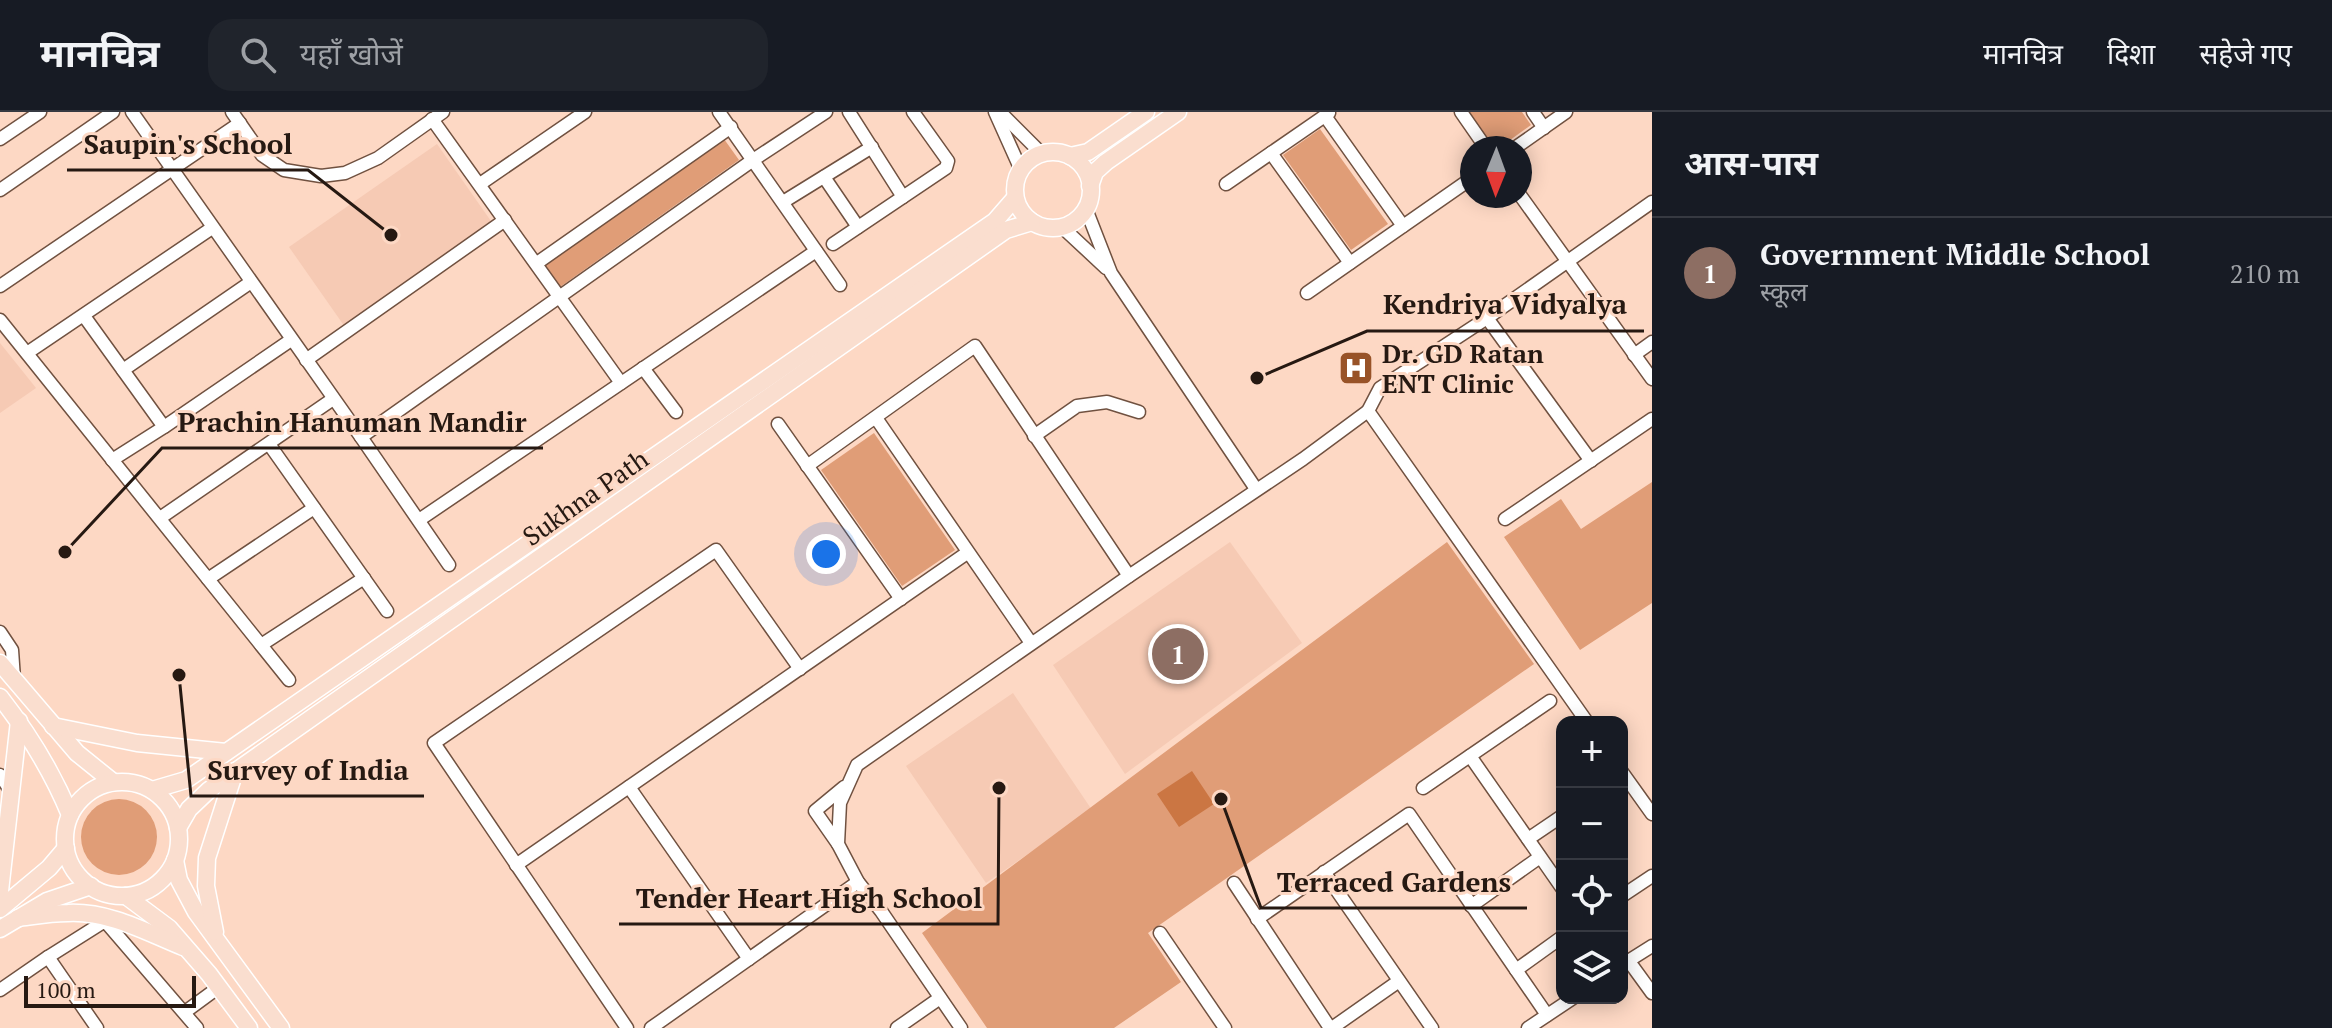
<!DOCTYPE html>
<html lang="hi">
<head>
<meta charset="utf-8">
<style>
  body { margin:0; font-family:"PT Serif","Noto Sans Devanagari",serif; background:#20242c; color:#f1f3f6 }
  .controls { position:absolute; right:24px; bottom:24px; display:grid; overflow:hidden; border-radius:16px; box-shadow:0 4px 20px #0003 }
  .controls button { width:72px; height:72px; display:grid; place-items:center; padding:0; border:0; border-bottom:2px solid #363941; background:#171b24; color:#f1f3f6; font:40px sans-serif }
  .compass { position:absolute; left:1460px; top:24px; width:72px; height:72px; border-radius:50%; background:#171b24; box-shadow:0 4px 20px #0003; rotate:181deg }
  .scale { position:absolute; left:24px; bottom:20px; width:172px; box-sizing:border-box; padding-left:8px; border:4px solid #261912; border-top:0; font-size:22px; line-height:28px; white-space:nowrap; color:#261912; -webkit-text-stroke:6px #fdd8c4; paint-order:stroke }
  .you { position:absolute; left:826px; top:442px; width:28px; height:28px; margin:-20px; border:6px solid #fff; border-radius:50%; background:#1a73e8; box-shadow:0 0 0 12px #1a73e833 }
  .badge { display:grid; place-items:center; width:52px; height:52px; border-radius:50%; background:#2563eb; color:#fff; font-size:26px; font-weight:700 }
  .pin { position:absolute; translate:-50% -50%; border:4px solid #fff; box-shadow:0 2px 8px #0006 }
  .list { margin:0; padding:0; list-style:none }
  h2 { display:flex; justify-content:space-between; align-items:center; height:104px; margin:0; padding:0 32px; font-size:34px }
  h2 small { font-size:26px; font-weight:400; color:#9ea1a6 }
  .list li { display:grid; grid-template-columns:52px 1fr auto; gap:24px; align-items:center; box-sizing:border-box; height:112px; padding:0 32px; border-top:2px solid #363941 }
  .list b { display:block; font-size:30px; white-space:nowrap }
  .list p { margin:0; font-size:26px; white-space:nowrap; color:#9ea1a6 }
  .list em { font-size:26px; font-style:normal; color:#9ea1a6 }
  .icon { flex:none; width:44px; height:44px; fill:none; stroke:currentColor; stroke-width:2; stroke-linecap:round; stroke-linejoin:round }
  .map { position:relative; flex:none; width:1652px; height:916px; overflow:hidden }
  header { display:flex; align-items:center; gap:48px; box-sizing:border-box; height:112px; padding:0 40px; background:#171b24; border-bottom:2px solid #363941 }
  header strong { font-size:38px }
  nav { display:flex; gap:44px; margin-inline-start:auto; font-size:28px }
  .search { width:560px; height:72px; background:#20242c; display:flex; align-items:center; gap:20px; box-sizing:border-box; padding:0 28px; border-radius:24px; color:#9ea1a6; font-size:30px }
  main { display:flex }
  aside { flex:1; background:#171b24 }
  .map>svg:first-child { display:block }
  .built { fill:#f6cab4 }
  .green { fill:#e09d77 }
  .water { fill:#cb7643 }
  .lines { fill:none; stroke-linecap:round; stroke-linejoin:round }
  .minor-casing { stroke:#705140; stroke-width:15 }
  .major-casing { stroke:#fff; stroke-width:19 }
  .minor { stroke:#fff; stroke-width:12 }
  .major { stroke:#fadecf; stroke-width:16 }
  .labels { text-anchor:middle; dominant-baseline:central; stroke-width:6; stroke-linejoin:round; paint-order:stroke }
  .poi-label { font-size:26px; font-weight:bold; fill:#261912; stroke:#fdd8c4; text-anchor:start }
  .street-label { font-size:26px; fill:#261912; stroke:#fdd8c4 }
  .leader { fill:none; stroke:#261912; stroke-width:3 }
  .callout-dot { fill:#261912; stroke:#fdd8c4; stroke-width:3 }
  .callout-label { font-size:28px; text-anchor:middle; font-weight:bold; fill:#261912; stroke:#fdd8c4; stroke-width:6; stroke-linejoin:round; paint-order:stroke }
</style>
</head>
<body>
<header>
<strong>मानचित्र</strong>
<div class="search"><svg class="icon" aria-label="search" viewBox="0 0 24 24"><circle cx="10" cy="10" r="6"/><path d="M15 15l6 6"/></svg>यहाँ खोजें</div>
<nav><a>मानचित्र</a><a>दिशा</a><a>सहेजे गए</a></nav>
</header>
<main>
<div class="map">
<svg width="1652" height="916" viewBox="0 0 1652 916">
  <rect width="100%" height="100%" fill="#fdd8c4"/>
  <g class="built">
    <polygon points="437,32 493,112 345,215 289,135"/>
    <polygon points="0,231 36,276 0,301"/>
    <polygon points="1230,430 1302,531 1125,662 1053,553"/>
    <polygon points="1013,581 1092,698 986,771 906,654"/>
  </g>
  <g class="green">
    <polygon points="1467,0 1522,0 1531,13 1499,36 1492,36"/>
    <polygon points="1320,17 1388,112 1351,138 1283,43"/>
    <polygon points="724,27 739,48 560,175 545,153"/>
    <polygon points="874,321 955,438 902,474 821,358"/>
    <polygon points="1652,370 1652,491 1580,538 1504,425 1561,387 1581,417"/>
    <polygon points="1447,430 1534,552 1148,821 1181,870 1114,916 987,916 922,821"/>
    <circle cx="119" cy="725" r="38"/>
  </g>
  <polygon class="water" points="1192,659 1214,692 1179,715 1157,682"/>
  <g class="lines">
    <g class="minor-casing">
      <g id="minor">
        <polyline points="132,0 361,325 449,453"/>
        <polyline points="232,0 262,43 284,58 321,64 345,61 378,46 443,0"/>
        <polyline points="719,0 840,173"/>
        <polyline points="849,0 903,85"/>
        <polyline points="995,0 1021,58"/>
        <polyline points="1000,0 1042,42"/>
        <polyline points="1461,0 1486,36"/>
        <polyline points="1533,0 1544,16"/>
        <polyline points="1325,4 1403,114"/>
        <polyline points="432,7 621,271"/>
        <polyline points="0,27 40,0"/>
        <polyline points="1515,36 1566,0"/>
        <polyline points="1271,41 1350,151"/>
        <polyline points="824,65 858,115"/>
        <polyline points="480,72 585,0"/>
        <polyline points="1226,72 1329,1"/>
        <polyline points="0,78 113,0"/>
        <polyline points="1520,83 1652,267"/>
        <polyline points="783,90 872,35"/>
        <polyline points="1086,97 1111,161 1256,377"/>
        <polyline points="1062,115 1106,156"/>
        <polyline points="833,132 946,56 948,49 913,0"/>
        <polyline points="537,151 731,15"/>
        <polyline points="0,174 240,11"/>
        <polyline points="1307,181 1472,66"/>
        <polyline points="84,204 164,315"/>
        <polyline points="1487,206 1591,349"/>
        <polyline points="0,208 289,568"/>
        <polyline points="27,241 212,116"/>
        <polyline points="1634,243 1652,230"/>
        <polyline points="306,248 505,108"/>
        <polyline points="643,256 676,300"/>
        <polyline points="123,258 251,170"/>
        <polyline points="1368,299 1587,610"/>
        <polyline points="876,306 1031,531"/>
        <polyline points="778,312 901,487"/>
        <polyline points="1034,324 1077,294 1107,290 1139,300"/>
        <polyline points="361,325 753,48 826,0"/>
        <polyline points="269,332 387,499"/>
        <polyline points="112,348 164,315 291,228"/>
        <polyline points="807,354 975,234 1129,464"/>
        <polyline points="160,406 333,287"/>
        <polyline points="1505,407 1652,307"/>
        <polyline points="419,408 816,139"/>
        <polyline points="208,467 314,396"/>
        <polyline points="0,520 12,538 14,567"/>
        <polyline points="261,533 364,466"/>
        <polyline points="1470,644 1562,776"/>
        <polyline points="1622,660 1652,702"/>
        <polyline points="0,663 10,678"/>
        <polyline points="629,675 749,847"/>
        <polyline points="1423,676 1550,589"/>
        <polyline points="1528,727 1562,704"/>
        <polyline points="838,732 815,699 844,675"/>
        <polyline points="516,753 967,441"/>
        <polyline points="1324,760 1432,916"/>
        <polyline points="1234,771 1330,916"/>
        <polyline points="1622,784 1652,764"/>
        <polyline points="1471,794 1540,745"/>
        <polyline points="1257,807 1409,702 1547,903"/>
        <polyline points="1160,821 1225,916"/>
        <polyline points="48,845 97,916"/>
        <polyline points="1628,848 1652,881"/>
        <polyline points="1625,851 1652,834"/>
        <polyline points="1516,858 1562,825"/>
        <polyline points="0,878 48,845 105,809 197,916"/>
        <polyline points="185,900 219,875"/>
        <polyline points="627,916 434,631 716,438 800,557"/>
        <polyline points="651,916 858,770"/>
        <polyline points="897,916 940,886"/>
        <polyline points="961,916 881,799 858,770 838,732 840,691 857,653 1129,464 1303,347 1368,299 1380,276 1487,206 1652,90"/>
        <polyline points="1332,916 1399,869"/>
        <polyline points="1528,916 1573,886"/>
      </g>
    </g>
    <g class="major-casing">
      <g id="major">
        <circle cx="1053" cy="78" r="38"/>
        <polyline points="1070,44 1088,40 1146,0"/>
        <polyline points="1090,74 1095,60 1106,50 1178,0"/>
        <polyline points="0,551 77,641 113,670"/>
        <path d="M0,585c29,37 52,74 70,118"/>
        <polyline points="53,614 137,631 226,640"/>
        <circle cx="122" cy="727" r="57"/>
        <polyline points="152,678 186,668 995,109 1015,86"/>
        <polyline points="178,716 189,697 209,678 1006,118 1032,110"/>
        <polyline points="175,748 179,768 196,800 281,916"/>
        <polyline points="0,779 19,609"/>
        <polyline points="126,784 169,816 209,862 249,916"/>
        <polyline points="0,797 49,756 66,736"/>
        <path d="M18,806c16,-2 33,-5 50,-5 41,-2 78,19 115,34"/>
        <polyline points="0,817 47,789 91,774"/>
        <polyline points="215,820 206,774 207,746 235,659"/>
      </g>
    </g>
    <use href="#minor" class="minor"/>
    <use href="#major" class="major"/>
  </g>
  <defs>
    <g id="hospital-square" transform="scale(1.8)"><rect x="-9" y="-9" width="18" height="18" rx="4" fill="#985328" stroke="#fdd8c4"/><path d="M-5-5h3v3.5h4V-5h3V5h-3V1.5h-4V5h-3Z" fill="#fff"/></g>
  </defs>
  <g fill-rule="evenodd">
    <use href="#hospital-square" x="1356" y="256"/>
  </g>
  <g class="labels">
    <g class="poi-label">
      <text x="1382" y="241">Dr. GD Ratan<tspan x="1382" dy="30">ENT Clinic</tspan></text>
    </g>
    <g class="street-label">
      <text transform="translate(585 385) rotate(-35)">Sukhna Path</text>
    </g>
  </g>
  <path class="leader" d="M391 123L308 58H67M1257 266L1367 219H1644M65 440L162 336H543M179 563L191 684H424M1221 687L1261 796H1527M999 676L998 812H619"/>
  <g class="callout-dot">
    <circle cx="391" cy="123" r="8"/>
    <circle cx="1257" cy="266" r="8"/>
    <circle cx="65" cy="440" r="8"/>
    <circle cx="179" cy="563" r="8"/>
    <circle cx="1221" cy="687" r="8"/>
    <circle cx="999" cy="676" r="8"/>
  </g>
  <g class="callout-label">
    <text x="188" y="42">Saupin's School</text>
    <text x="1505" y="202">Kendriya Vidyalya</text>
    <text x="352" y="320">Prachin Hanuman Mandir</text>
    <text x="308" y="668">Survey of India</text>
    <text x="1394" y="780">Terraced Gardens</text>
    <text x="809" y="796">Tender Heart High School</text>
  </g>
</svg>
<div class="controls">
<button>+</button>
<button>−</button>
<button><svg class="icon" aria-label="locate" viewBox="0 0 24 24"><circle cx="12" cy="12" r="6"/><path d="M12 2v4M12 18v4M2 12h4M18 12h4"/></svg></button>
<button><svg class="icon" aria-label="layers" viewBox="0 0 24 24"><path d="M12 4l9 5-9 5-9-5zM3 14l9 5 9-5"/></svg></button>
</div>
<svg class="compass" viewBox="-18 -18 36 36"><path d="M0-13l5 13h-10z" fill="#e53935"/><path d="M0 13l5-13h-10z" fill="#9ea1a6"/></svg>
<div class="scale">100 m</div>
<div class="you"></div>
<div class="pin badge" style="left:1178px;top:542px;background:#8d6e63">1</div>
</div>
<aside>
<h2>आस-पास<small></small></h2>
<ul class="list">
<li><span class="badge" style="background:#8d6e63">1</span><div><b>Government Middle School</b><p>स्कूल</p></div><em>210 m</em></li>
</ul>
</aside>
</main>
</body>
</html>
